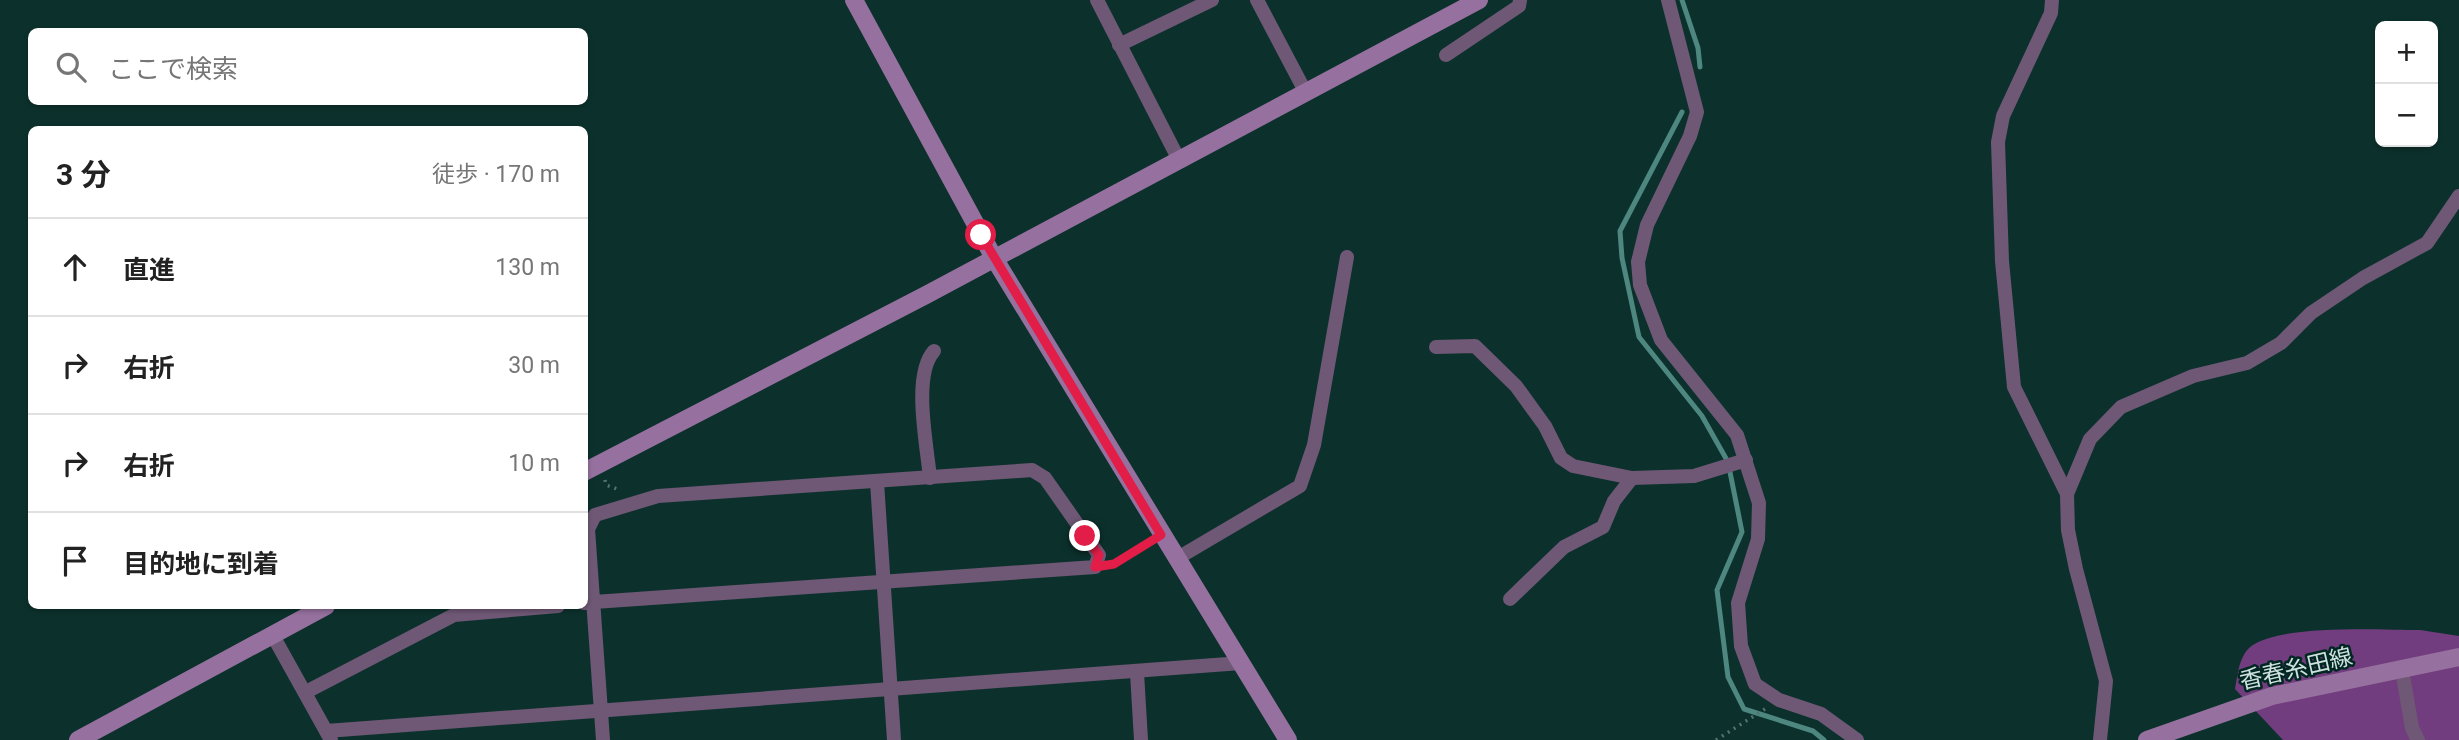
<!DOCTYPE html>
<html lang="ja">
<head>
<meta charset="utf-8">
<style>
  body { margin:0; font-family:Roboto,"Noto Sans JP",sans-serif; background:#f6f6f6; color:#222 }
  .controls { position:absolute; right:21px; top:21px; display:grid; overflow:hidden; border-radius:10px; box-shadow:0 2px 5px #0004 }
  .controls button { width:63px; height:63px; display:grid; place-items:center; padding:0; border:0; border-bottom:2px solid #e0e0e0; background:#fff; color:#222; font:35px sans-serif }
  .stop { position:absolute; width:21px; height:21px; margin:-16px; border:5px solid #e11d48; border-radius:50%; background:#fff }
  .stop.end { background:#e11d48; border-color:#fff; box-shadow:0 2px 7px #0008 }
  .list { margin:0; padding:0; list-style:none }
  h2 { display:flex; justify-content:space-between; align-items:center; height:91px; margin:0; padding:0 28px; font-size:30px }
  h2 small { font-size:23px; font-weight:400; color:#767676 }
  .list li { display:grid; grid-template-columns:46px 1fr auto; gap:21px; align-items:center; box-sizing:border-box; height:98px; padding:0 28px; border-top:2px solid #e0e0e0 }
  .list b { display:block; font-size:26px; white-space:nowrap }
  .list em { font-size:23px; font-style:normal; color:#767676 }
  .icon { flex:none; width:38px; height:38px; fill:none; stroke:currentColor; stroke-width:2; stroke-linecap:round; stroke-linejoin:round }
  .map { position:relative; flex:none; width:2459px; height:740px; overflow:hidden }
  .search { position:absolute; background:#fff; box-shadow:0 2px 5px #0004; left:28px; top:28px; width:560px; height:77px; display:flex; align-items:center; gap:18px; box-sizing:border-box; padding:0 24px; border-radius:10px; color:#767676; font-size:26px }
  .panel { position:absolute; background:#fff; box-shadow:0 2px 5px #0004; left:28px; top:126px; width:560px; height:483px; border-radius:10px }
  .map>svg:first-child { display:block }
  .forest { fill:#723d7e }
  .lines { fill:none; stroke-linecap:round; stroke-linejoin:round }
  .stream { stroke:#4e8680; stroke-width:5 }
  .path { stroke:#55736f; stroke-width:3.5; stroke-dasharray:2 5; stroke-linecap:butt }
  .street { stroke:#6f5875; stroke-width:14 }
  .secondary { stroke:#96719f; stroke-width:18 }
  .route { stroke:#e11d48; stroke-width:9 }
  .labels { text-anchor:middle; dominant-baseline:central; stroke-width:5; stroke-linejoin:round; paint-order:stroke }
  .street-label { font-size:23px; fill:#cee1de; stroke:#012722 }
</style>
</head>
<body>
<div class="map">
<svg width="2459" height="740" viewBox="0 0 2459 740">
  <rect width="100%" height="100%" fill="#0c312c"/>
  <path class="forest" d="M2420,630l39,6v104h-176l-48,-51c3,-15 4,-35 18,-44 34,-21 127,-15 167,-15z"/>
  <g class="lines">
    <g class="stream">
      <polyline points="1682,0 1698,48 1700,67"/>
      <polyline points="1682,112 1620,231 1622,258 1639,337 1702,416 1728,462 1742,532 1717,590 1728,677 1744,709 1813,731 1824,740"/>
    </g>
    <g class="path">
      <polyline points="605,480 606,485 620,490"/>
      <polyline points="1111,565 1149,542"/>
      <polyline points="1716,740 1765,709"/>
    </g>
    <g class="street">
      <polyline points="1097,0 1178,158"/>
      <polyline points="1257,0 1306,93"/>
      <polyline points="1668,0 1697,112 1690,136 1647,225 1638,262 1640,285 1661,340 1737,435 1759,503 1758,539 1738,603 1741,646 1755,684 1779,700 1821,714 1857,740"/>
      <polyline points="2052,0 2051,13 2003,116 1998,142 2002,261 2014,387 2067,494 2068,530 2076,569 2106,681 2100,740"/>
      <polyline points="1119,45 1212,0"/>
      <polyline points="1446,55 1519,6 1520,0"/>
      <polyline points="1436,347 1475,346 1516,386 1545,426 1561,458 1573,466 1632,478 1694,476 1746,460"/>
      <path d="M930,478c-3,-33 -18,-103 4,-127"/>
      <polyline points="877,482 894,740"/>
      <polyline points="2067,494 2090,439 2121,407 2193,376 2247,363 2281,343 2311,313 2363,278 2427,243 2459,196"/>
      <polyline points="1176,559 1300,486 1314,445 1347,257"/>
      <polyline points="1510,599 1564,547 1603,527 1614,501 1632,478"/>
      <polyline points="584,603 594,602 1095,567 1099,555 1045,478 1032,470 658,496 595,515 588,529 603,740"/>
      <polyline points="272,634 331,740"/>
      <polyline points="2402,670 2412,728 2418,740"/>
      <polyline points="1137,673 1141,740"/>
      <polyline points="306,692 454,615 558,606"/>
      <polyline points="326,731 1241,663"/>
    </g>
    <g class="secondary">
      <polyline points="854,0 994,258 1288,740"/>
      <polyline points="584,472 926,295 1479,0"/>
      <polyline points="78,740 326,606"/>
      <polyline points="2147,740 2272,696 2459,657"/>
    </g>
  </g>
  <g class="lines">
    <polyline class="route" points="981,235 1161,535 1114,564 1095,567 1099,555 1085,536"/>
  </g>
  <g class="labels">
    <g class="street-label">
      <text transform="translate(2296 669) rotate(-13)">香春糸田線</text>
    </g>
  </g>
</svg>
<div class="controls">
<button>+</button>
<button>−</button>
</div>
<div class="stop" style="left:981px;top:235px"></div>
<div class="stop end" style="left:1085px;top:536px"></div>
<div class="search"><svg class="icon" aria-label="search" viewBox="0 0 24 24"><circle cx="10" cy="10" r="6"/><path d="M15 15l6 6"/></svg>ここで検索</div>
<section class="panel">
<h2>3 分<small>徒歩 · 170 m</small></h2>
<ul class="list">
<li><svg class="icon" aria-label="ahead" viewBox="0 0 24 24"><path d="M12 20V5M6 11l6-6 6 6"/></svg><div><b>直進</b></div><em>130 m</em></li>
<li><svg class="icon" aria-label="right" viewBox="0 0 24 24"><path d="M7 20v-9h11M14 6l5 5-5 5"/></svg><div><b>右折</b></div><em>30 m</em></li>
<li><svg class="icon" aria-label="right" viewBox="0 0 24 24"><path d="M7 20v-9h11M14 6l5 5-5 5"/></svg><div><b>右折</b></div><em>10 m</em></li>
<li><svg class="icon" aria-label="arrive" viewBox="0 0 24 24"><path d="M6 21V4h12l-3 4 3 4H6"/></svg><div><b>目的地に到着</b></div></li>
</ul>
</section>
</div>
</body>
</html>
